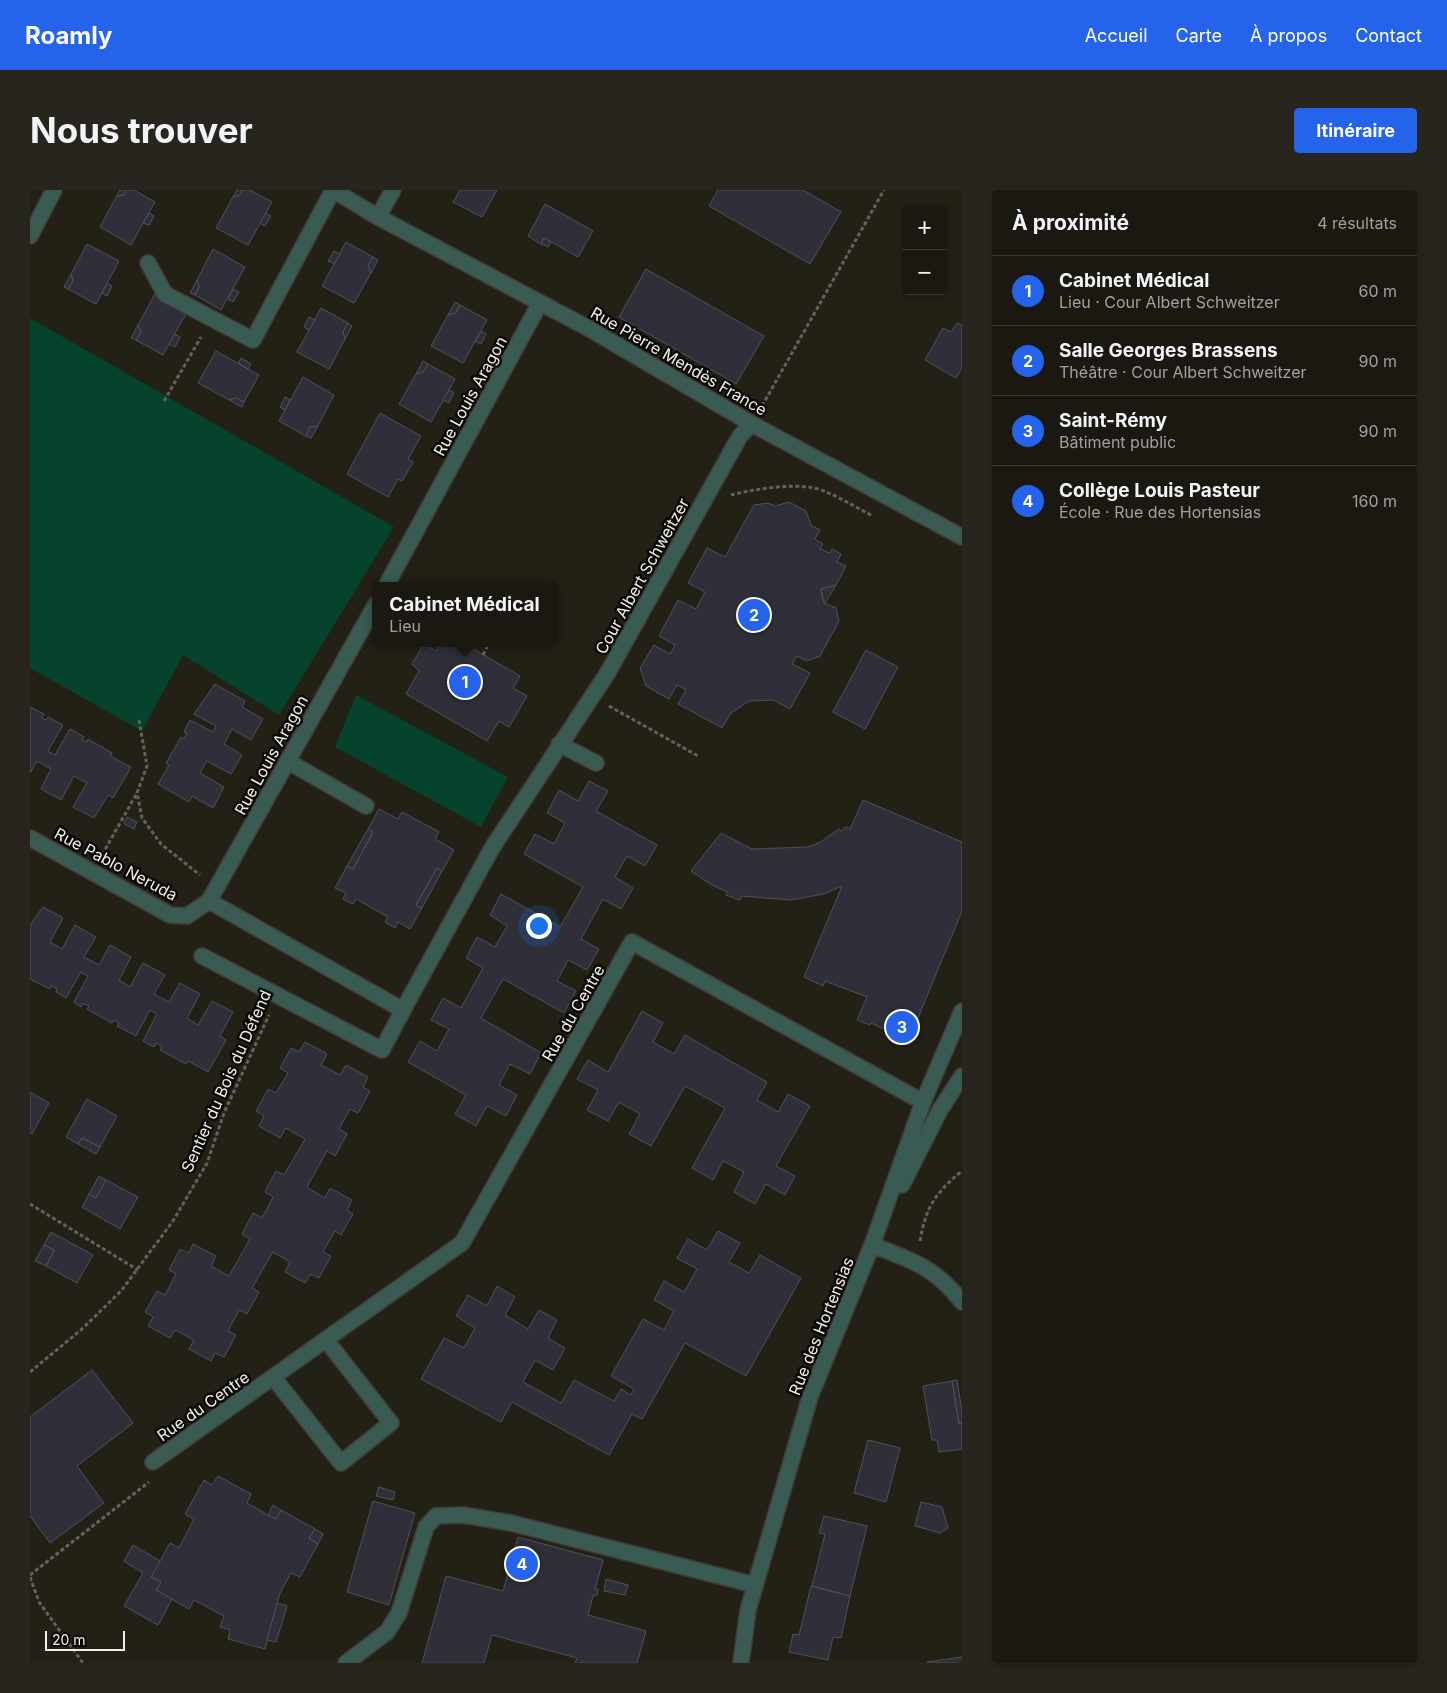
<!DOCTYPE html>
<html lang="fr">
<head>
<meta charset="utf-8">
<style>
  body { margin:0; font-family:Inter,sans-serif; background:#27251e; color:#f1f3f6 }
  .controls { position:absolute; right:15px; top:15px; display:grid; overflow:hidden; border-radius:5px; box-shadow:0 2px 8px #0003 }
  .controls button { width:45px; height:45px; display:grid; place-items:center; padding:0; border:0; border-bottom:1px solid #383730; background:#1a1810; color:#f1f3f6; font:25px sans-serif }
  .scale { position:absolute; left:15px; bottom:12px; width:80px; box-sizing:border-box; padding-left:5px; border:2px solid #f1efe9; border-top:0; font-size:14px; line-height:18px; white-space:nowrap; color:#f1efe9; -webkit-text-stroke:4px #0b0a06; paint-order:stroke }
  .you { position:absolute; left:508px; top:735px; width:18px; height:18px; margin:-12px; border:4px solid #fff; border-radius:50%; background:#1a73e8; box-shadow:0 0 0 8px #1a73e833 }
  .badge { display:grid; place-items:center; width:32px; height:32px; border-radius:50%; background:#2563eb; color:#fff; font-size:16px; font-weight:700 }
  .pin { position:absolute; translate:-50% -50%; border:2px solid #fff; box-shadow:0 1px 5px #0006 }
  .popup { position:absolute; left:342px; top:392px; width:185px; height:65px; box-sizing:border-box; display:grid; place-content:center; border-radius:5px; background:#1a1810; filter:drop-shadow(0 1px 4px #0005); font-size:16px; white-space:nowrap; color:#9fa09f }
  .popup b { font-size:19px; color:#f1f3f6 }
  .popup::after { content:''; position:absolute; left:50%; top:100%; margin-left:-10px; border:10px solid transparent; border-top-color:#1a1810 }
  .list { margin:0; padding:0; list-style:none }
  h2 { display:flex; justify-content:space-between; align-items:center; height:65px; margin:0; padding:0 20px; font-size:21px }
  h2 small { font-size:16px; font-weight:400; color:#9fa09f }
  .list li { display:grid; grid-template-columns:32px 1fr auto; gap:15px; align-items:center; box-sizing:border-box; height:70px; padding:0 20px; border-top:1px solid #383730 }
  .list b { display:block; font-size:19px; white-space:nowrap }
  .list p { margin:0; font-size:16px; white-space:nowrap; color:#9fa09f }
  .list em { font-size:16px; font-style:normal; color:#9fa09f }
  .map { position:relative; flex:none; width:932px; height:1473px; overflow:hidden; border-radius:5px }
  header { display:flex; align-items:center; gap:30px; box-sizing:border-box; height:70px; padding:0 25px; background:#2563eb; color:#fff }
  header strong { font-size:24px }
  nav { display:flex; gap:28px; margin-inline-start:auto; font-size:18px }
  .intro { display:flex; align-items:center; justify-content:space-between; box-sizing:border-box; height:120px; padding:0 30px }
  h1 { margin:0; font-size:35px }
  .button { padding:12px 22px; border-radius:5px; background:#2563eb; color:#fff; font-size:18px; font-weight:700 }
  main { display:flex; gap:30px; padding:0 30px }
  aside { flex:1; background:#1a1810; border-radius:5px; box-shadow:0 2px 8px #0003 }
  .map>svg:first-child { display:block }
  .green { fill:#05432d }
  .building { fill:#2e2f39; stroke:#50515c }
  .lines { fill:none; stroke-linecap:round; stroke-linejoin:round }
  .minor-casing { stroke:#403d34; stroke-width:18 }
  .path { stroke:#656259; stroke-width:3; stroke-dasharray:4 2.5; stroke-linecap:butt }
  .minor { stroke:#3a5b53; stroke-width:15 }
  .labels { text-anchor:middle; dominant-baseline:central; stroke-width:5; stroke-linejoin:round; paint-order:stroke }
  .street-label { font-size:16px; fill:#f1efe9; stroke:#0b0a06 }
</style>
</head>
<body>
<header>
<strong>Roamly</strong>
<nav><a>Accueil</a><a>Carte</a><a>À propos</a><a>Contact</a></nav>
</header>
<div class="intro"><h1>Nous trouver</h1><a class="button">Itinéraire</a></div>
<main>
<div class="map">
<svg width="932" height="1473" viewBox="0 0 932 1473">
  <rect width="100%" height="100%" fill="#232016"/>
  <g class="green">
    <polygon points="0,128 364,337 249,525 153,465 112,541 0,478"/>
    <polygon points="326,505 478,587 451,637 305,557"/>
  </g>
  <g class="building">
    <polygon points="90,0 96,0 94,5 86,7"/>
    <polygon points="96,0 104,0 125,12 101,55 70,37 86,7 94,5"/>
    <polygon points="207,0 213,0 210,5 203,7"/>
    <polygon points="213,0 220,0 242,12 218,55 186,38 203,7 210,5"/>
    <polygon points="430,0 467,0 452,27 423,12"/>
    <polygon points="688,0 773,0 811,22 780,74 679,16"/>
    <polygon points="515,14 563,41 548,67 514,48 511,54 498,46"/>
    <polygon points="119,23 124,26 119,35 113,33"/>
    <polygon points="236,23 241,26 235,36 230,33"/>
    <polygon points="514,48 521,52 518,57 511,54"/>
    <polygon points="316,52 343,67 338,75 341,83 324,113 292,96"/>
    <polygon points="57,54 89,71 66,114 38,99 43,91 41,84"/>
    <polygon points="183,59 215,77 191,120 165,105 169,97 167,90"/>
    <polygon points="304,61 310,64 304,74 298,71"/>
    <polygon points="343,67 348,70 341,83 338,75"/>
    <polygon points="616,79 734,146 706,194 589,127"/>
    <polygon points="41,84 43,91 38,99 34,97"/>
    <polygon points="167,90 169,97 165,105 160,103"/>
    <polygon points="77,93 82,96 77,106 72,103"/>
    <polygon points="203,99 209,102 203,112 198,109"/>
    <polygon points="125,104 157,122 133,165 106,150 111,142 108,135"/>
    <polygon points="425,112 430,115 426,123 418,125"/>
    <polygon points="430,115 457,130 433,173 401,156 418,125 426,123"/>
    <polygon points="291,118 318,133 313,142 315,149 299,179 267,162"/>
    <polygon points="279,127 285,130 279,140 274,137"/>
    <polygon points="318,133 322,136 315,149 313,142"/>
    <polygon points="927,133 932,135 932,178 926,188 895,170 913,138 921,142"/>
    <polygon points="108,135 111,142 106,150 101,148"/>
    <polygon points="451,141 456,144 451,154 445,151"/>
    <polygon points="145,144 150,147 145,157 139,154"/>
    <polygon points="186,161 229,185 214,212 206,208 199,210 168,193"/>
    <polygon points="211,168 221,174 218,179 208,173"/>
    <polygon points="393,171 398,174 393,182 386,184"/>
    <polygon points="398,174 425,189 401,232 369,214 386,184 393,182"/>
    <polygon points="273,187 304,205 288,236 280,237 276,246 249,231"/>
    <polygon points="419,200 424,203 419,213 413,210"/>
    <polygon points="255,207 260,210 255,220 250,217"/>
    <polygon points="206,208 214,212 212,217 199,210"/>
    <polygon points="350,223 391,246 378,269 383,272 372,291 368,289 358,307 317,284"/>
    <polygon points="288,236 281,248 276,246 280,237"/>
    <polygon points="759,312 776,321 781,335 790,340 785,349 793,354 790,359 800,363 802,359 811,364 807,372 816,376 806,395 791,399 794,413 806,418 809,431 790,466 777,471 767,466 762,474 780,483 760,519 743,510 719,511 701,523 692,538 648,514 656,500 647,495 639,509 616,496 610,478 624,455 640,464 645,455 629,446 648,410 666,419 675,402 658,393 677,358 695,367 724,315 738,313 745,316"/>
    <polygon points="806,395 796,412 794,413 791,399"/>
    <polygon points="411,453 433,453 490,486 483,498 497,506 479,537 469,531 457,551 376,504 389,481 382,474 394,454 406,461"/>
    <polygon points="836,460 868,477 835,539 803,522"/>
    <polygon points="185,494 215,511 212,517 233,529 221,550 202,539 194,554 212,565 201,584 177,571 170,583 194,597 183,618 162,606 159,612 128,594 139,575 136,573 151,547 154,549 157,543 154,542 160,530 183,542 186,536 164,524"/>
    <polygon points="0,517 14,524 12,528 16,530 18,527 33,535 18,561 25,565 40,539 54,547 52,550 56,552 58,549 82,563 80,566 101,577 83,608 78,605 64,628 43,617 57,593 44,586 31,610 11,599 21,579 7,571 0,583"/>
    <polygon points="559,591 578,601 566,621 627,655 615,676 597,666 585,687 603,698 591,719 573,709 551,749 569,759 557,780 538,770 527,791 546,801 534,823 473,789 451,828 511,863 500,884 480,874 469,895 487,905 476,926 457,916 446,936 425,924 436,905 378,872 390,851 407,861 419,839 401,830 413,808 431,818 453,778 436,768 447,747 465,757 477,736 460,725 471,704 530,737 553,697 494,664 505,644 524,654 535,633 517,623 529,600 548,611"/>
    <polygon points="833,610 932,652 932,721 879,850 841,833 840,835 827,830 837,807 795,791 793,796 774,787 812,696 794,704 761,710 712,706 710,710 696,705 697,702 680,694 661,681 691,643 722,659 777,657 789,653 809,639 811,641 816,637 820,639"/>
    <polygon points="349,619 368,629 372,622 409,642 405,649 424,660 412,681 407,678 386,715 392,718 380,739 368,732 365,738 355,732 358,727 326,709 323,714 313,709 316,703 305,698 317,676 323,679 343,642 338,639"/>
    <polygon points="97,627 107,632 104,639 94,634"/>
    <polygon points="338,639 343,642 323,679 317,676"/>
    <polygon points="407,678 412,681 392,718 386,715"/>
    <polygon points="13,717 33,728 20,752 32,759 45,735 66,747 54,767 69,775 80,755 101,767 89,790 100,797 113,773 135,785 124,804 135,810 139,812 150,793 170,804 157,828 168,835 182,811 203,822 190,846 196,850 178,882 158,871 156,874 130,860 132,856 126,853 124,857 113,851 127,824 120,820 106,846 87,836 89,833 84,830 82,833 57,819 59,816 53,813 51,817 44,812 58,786 51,782 36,808 26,802 27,799 22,796 20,799 0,789 0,735"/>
    <polygon points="612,821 633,833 623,852 644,864 655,845 737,892 727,910 748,922 758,904 780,916 746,976 765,986 755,1005 736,994 725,1014 704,1002 714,982 693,971 683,990 662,978 695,918 655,896 621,956 599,944 610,924 589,912 578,931 557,920 568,900 547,889 558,870 578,882"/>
    <polygon points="275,852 297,864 291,875 310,885 316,875 338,887 333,897 340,901 328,923 320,919 309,939 317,944 305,966 297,961 277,997 295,1008 300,998 322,1010 317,1020 323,1024 311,1045 305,1041 293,1062 301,1066 289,1088 281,1084 275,1093 255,1082 260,1072 243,1062 222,1098 229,1102 217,1124 209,1120 198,1141 206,1145 194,1167 185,1163 181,1171 159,1159 164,1150 145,1140 140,1148 118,1136 123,1127 115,1122 127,1101 135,1105 146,1084 139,1080 150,1059 159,1063 163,1054 186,1066 181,1076 199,1086 220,1049 212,1044 223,1023 232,1028 243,1007 235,1002 246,981 254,985 275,949 256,938 250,948 229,936 234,926 226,921 238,899 246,903 258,883 250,878 261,858 269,862"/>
    <polygon points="0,902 19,913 2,944 0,943"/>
    <polygon points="57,909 87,926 70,957 52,948 48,954 36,947"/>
    <polygon points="52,948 70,957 66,964 48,954"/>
    <polygon points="69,986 76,990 66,1008 59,1004"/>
    <polygon points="76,990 108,1007 90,1039 52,1017 59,1004 66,1008"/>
    <polygon points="688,1041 710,1053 699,1072 719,1083 730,1065 771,1088 716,1186 655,1153 612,1229 602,1224 579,1265 482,1212 471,1232 391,1189 414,1148 434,1158 445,1138 426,1126 438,1105 457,1116 467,1096 485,1107 475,1125 498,1139 509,1120 527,1130 518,1148 535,1158 523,1180 505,1170 493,1192 531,1213 544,1190 584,1211 591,1199 601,1205 604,1199 581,1186 613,1129 634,1140 644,1121 624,1110 634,1091 654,1102 667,1079 647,1068 658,1049 677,1060"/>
    <polygon points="21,1042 63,1065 47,1093 16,1076 24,1060 14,1055"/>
    <polygon points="14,1055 24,1060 16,1076 5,1071"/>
    <polygon points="62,1180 103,1233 47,1276 74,1313 20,1353 0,1326 0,1227"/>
    <polygon points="927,1190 932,1221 932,1233 929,1234 922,1191"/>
    <polygon points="922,1191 929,1234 932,1233 932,1259 909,1262 907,1250 902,1250 893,1196"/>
    <polygon points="838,1250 870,1258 856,1312 824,1303"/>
    <polygon points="188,1286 221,1304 217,1313 238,1325 246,1329 251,1320 285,1339 279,1348 288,1354 270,1387 261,1383 250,1403 235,1459 198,1449 200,1440 190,1437 194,1426 164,1410 159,1419 126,1400 131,1392 121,1387 140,1353 149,1358 164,1329 155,1324 174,1290 182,1295"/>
    <polygon points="349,1297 365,1302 363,1310 346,1306"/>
    <polygon points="343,1311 385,1323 359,1415 317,1402"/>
    <polygon points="891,1312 912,1317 918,1338 910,1343 885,1336"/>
    <polygon points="243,1315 251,1320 246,1329 238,1325"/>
    <polygon points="794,1326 837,1336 820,1406 782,1396 795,1344 789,1343"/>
    <polygon points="285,1339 293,1344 288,1354 279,1348"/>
    <polygon points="488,1347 573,1370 565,1399 568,1399 567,1405 563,1406 558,1425 616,1441 607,1473 545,1473 547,1468 462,1445 454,1473 392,1473 416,1386 473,1401"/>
    <polygon points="103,1355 130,1371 121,1387 131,1392 126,1400 142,1409 128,1435 94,1416 113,1383 94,1371"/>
    <polygon points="576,1389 598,1395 595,1405 574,1401"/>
    <polygon points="781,1396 820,1406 811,1448 803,1447 798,1470 759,1462 763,1444 769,1445"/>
    <polygon points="247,1413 257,1416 246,1452 237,1450"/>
    <polygon points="932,1467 932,1473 897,1473 897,1472"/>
  </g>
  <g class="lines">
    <g class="minor-casing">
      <g id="minor">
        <polyline points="303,0 348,27 558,138 722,234 932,347"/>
        <polyline points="348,27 363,0"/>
        <polyline points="0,46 24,0"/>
        <polyline points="118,73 135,104 223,150 303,0"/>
        <polyline points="356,396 510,113"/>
        <polyline points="529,554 566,573"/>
        <polyline points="257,571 336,616"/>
        <polyline points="0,648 140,725 157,726 179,711 346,414"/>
        <polyline points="179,711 373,820 462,658 577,484 710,246 722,234"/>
        <polyline points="172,766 352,860 373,820"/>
        <polyline points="872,995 910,920 932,886"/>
        <path d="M842,1055c39,15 63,22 90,57"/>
        <polyline points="243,1187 311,1273 361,1233 296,1150"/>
        <polyline points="123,1272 432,1053 602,752 893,912"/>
        <polyline points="316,1473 357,1442 369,1423 396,1337 406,1326 433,1325 481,1333 725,1395"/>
        <polyline points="711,1473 718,1420 780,1207 842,1055 893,912 932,821"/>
      </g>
    </g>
    <g class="path">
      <polyline points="134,211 171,147"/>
      <polyline points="732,216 854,0"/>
      <path d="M701,305c24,-6 69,-14 93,-4 17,7 33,17 49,25"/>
      <polyline points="491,396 492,394"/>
      <polyline points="453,465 459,453"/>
      <polyline points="579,516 668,566"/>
      <polyline points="109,530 117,576 107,603 112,628 131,654 170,685"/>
      <polyline points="72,665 107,603"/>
      <polyline points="0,1014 108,1080"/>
      <path d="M890,1051c6,-34 15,-48 42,-70"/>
      <polyline points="0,1182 52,1139 91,1101 143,1031 177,973 194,923 239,825"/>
      <polyline points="0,1385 119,1292"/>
      <polyline points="0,1387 9,1412 53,1473"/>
    </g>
    <use href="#minor" class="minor"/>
  </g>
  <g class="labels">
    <g class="street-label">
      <text transform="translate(649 171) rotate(30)">Rue Pierre Mendès France</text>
      <text transform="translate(440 206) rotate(-61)">Rue Louis Aragon</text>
      <text transform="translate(612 386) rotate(-61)">Cour Albert Schweitzer</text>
      <text transform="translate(241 565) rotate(-61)">Rue Louis Aragon</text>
      <text transform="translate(86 674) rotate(28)">Rue Pablo Neruda</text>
      <text transform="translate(543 823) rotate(-60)">Rue du Centre</text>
      <text transform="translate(196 891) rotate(-66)">Sentier du Bois du Défend</text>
      <text transform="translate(791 1136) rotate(-68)">Rue des Hortensias</text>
      <text transform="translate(173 1216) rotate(-35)">Rue du Centre</text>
    </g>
  </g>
</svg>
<div class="controls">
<button>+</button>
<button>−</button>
</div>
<div class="scale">20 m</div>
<div class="you"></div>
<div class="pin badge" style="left:435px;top:492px">1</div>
<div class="popup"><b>Cabinet Médical</b>Lieu</div>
<div class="pin badge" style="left:724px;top:425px">2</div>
<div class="pin badge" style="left:872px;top:837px">3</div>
<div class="pin badge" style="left:492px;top:1374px">4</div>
</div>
<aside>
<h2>À proximité<small>4 résultats</small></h2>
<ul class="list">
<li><span class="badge">1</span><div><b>Cabinet Médical</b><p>Lieu · Cour Albert Schweitzer</p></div><em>60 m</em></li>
<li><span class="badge">2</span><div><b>Salle Georges Brassens</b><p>Théâtre · Cour Albert Schweitzer</p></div><em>90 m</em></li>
<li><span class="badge">3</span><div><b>Saint-Rémy</b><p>Bâtiment public</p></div><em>90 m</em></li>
<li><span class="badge">4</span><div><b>Collège Louis Pasteur</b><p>École · Rue des Hortensias</p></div><em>160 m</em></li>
</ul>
</aside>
</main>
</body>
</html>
